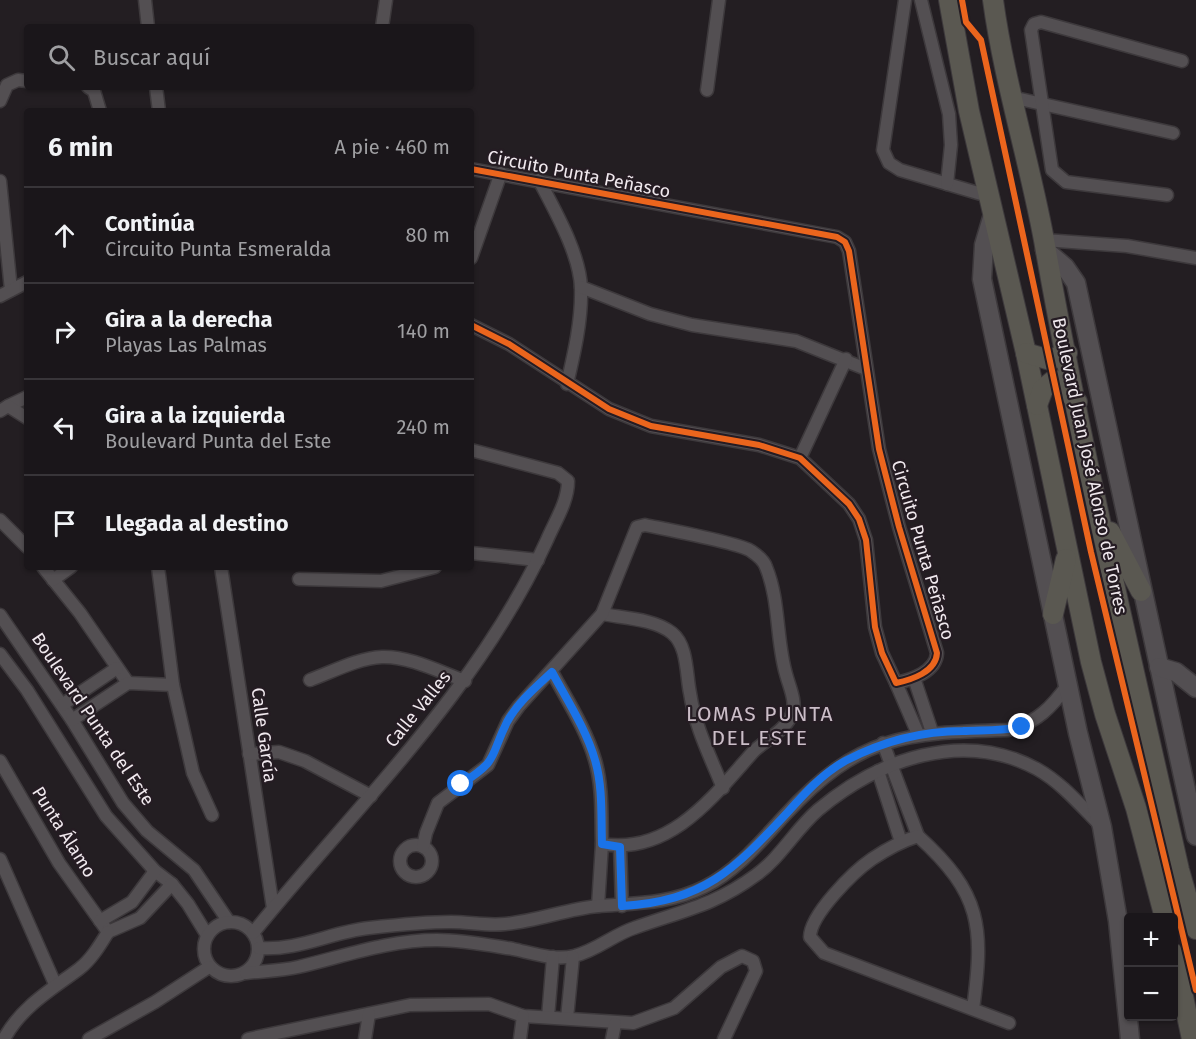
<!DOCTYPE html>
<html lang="es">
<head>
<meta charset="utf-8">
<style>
  body { margin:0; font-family:"Fira Sans",sans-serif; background:#231f23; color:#f1f3f6 }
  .controls { position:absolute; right:18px; bottom:18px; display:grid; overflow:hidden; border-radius:6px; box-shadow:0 2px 4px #0004 }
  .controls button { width:54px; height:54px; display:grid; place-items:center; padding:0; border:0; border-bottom:2px solid #383539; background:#1a161a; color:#f1f3f6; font:30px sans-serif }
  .stop { position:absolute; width:18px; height:18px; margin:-14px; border:4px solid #1a73e8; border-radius:50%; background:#fff }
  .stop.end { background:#1a73e8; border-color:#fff; box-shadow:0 2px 6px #0008 }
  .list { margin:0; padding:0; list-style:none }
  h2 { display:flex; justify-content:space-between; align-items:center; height:78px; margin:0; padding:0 24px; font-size:26px }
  h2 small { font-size:20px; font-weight:400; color:#9f9fa2 }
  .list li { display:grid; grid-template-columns:39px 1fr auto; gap:18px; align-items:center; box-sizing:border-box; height:96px; padding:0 24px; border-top:2px solid #383539 }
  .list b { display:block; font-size:22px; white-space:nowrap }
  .list p { margin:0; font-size:20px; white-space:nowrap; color:#9f9fa2 }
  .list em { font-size:20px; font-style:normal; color:#9f9fa2 }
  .icon { flex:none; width:33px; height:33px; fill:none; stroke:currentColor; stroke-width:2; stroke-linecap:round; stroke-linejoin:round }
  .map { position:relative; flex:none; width:1196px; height:1039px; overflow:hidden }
  .search { position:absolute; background:#1a161a; box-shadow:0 2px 4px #0004; left:24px; top:24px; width:450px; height:66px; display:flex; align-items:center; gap:15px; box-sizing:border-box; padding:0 21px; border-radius:6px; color:#9f9fa2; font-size:22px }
  .panel { position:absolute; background:#1a161a; box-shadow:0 2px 4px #0004; left:24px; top:108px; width:450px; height:462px; border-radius:6px }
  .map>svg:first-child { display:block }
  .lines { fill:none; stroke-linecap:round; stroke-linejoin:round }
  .street-casing { stroke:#3d393c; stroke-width:15 }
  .secondary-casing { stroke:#3d393c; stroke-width:21 }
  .primary-casing { stroke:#3d393c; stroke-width:22 }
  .street { stroke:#534f52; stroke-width:12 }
  .secondary { stroke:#534f52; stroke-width:18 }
  .primary { stroke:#5a5851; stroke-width:20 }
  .cycleway-casing { stroke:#251c23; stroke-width:10 }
  .cycleway { stroke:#eb651d; stroke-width:6 }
  .route { stroke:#1a73e8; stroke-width:8 }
  .labels { text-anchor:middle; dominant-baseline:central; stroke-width:4.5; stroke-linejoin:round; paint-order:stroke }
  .street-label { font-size:18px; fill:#f0e9ee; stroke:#251c23 }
  .quarter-label { font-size:21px; letter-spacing:1.5px; fill:#cbbec8; stroke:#251c23 }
</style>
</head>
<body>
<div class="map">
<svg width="1196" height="1039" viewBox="0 0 1196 1039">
  <rect width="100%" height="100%" fill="#231e22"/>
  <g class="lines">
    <g class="street-casing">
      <g id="street">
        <polyline points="145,0 148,27"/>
        <polyline points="905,0 883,150 889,163 900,170 988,196"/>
        <polyline points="921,0 949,114 951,145 947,184"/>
        <polyline points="382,27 386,0"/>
        <polyline points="88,87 94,91 100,111"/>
        <polyline points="156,87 159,111"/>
        <polyline points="707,90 719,0"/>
        <polyline points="1011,97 1173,133"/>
        <polyline points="0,101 7,85 18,80 27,81"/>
        <path d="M471,169l366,68 8,5 4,9 30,198 20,78 38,126c-1,19 -26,27 -41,30l-14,-30 -7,-26 -9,-87 -7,-21 -10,-15 -49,-46 -41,-13 -108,-19 -42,-17 -100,-65 -38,-19"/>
        <path d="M539,180c16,31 41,74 42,108 1,32 -7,66 -14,96"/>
        <polyline points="0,181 11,290"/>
        <polyline points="1167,195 1066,182 1052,170 1031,30 1034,24 1041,22 1182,61"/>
        <polyline points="1044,240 1127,246 1196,258"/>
        <polyline points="471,258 501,173"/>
        <polyline points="581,287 650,314 692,325 796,341 866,369"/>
        <polyline points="0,296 27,282"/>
        <polyline points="8,406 27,397"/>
        <polyline points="0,411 8,406 27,418"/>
        <polyline points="800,458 846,359"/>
        <polyline points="0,520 27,547"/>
        <polyline points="471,553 538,560"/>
        <polyline points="43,567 80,613 128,683"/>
        <polyline points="221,567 273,908"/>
        <polyline points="299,579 381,581 435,567"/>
        <polyline points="53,580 71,567"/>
        <path d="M602,614c21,4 53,5 70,19 16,13 14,41 18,60 5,34 20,63 33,95"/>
        <polyline points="0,615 72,720 123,803 147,831 194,870 229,922"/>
        <polyline points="0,654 27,690 106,816 155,871 172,884 188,904 207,935"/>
        <polyline points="914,678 932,732"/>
        <path d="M310,680c22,-8 48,-22 72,-23 27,-1 58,15 83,24"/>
        <polyline points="896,683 918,734"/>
        <polyline points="173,685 193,773 212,815"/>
        <polyline points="62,705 117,668"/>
        <polyline points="72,720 128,683 173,685 158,567"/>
        <polyline points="883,743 918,836"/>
        <polyline points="249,754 279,752 305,761 371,796"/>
        <polyline points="0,761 59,863 108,932"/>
        <polyline points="878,771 901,842"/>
        <circle cx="416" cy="861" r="16"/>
        <path d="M423,847l3,-14 12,-30 50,-38 20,-44 11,-15 83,-92 35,-87 8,-2c19,4 95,18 106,26 6,4 13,10 15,16 14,34 10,73 20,107 3,12 11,28 6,40 -6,16 -27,26 -39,38 -40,45 -83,103 -151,92 -1,-27 1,-57 -7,-84 -9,-31 -28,-60 -43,-88"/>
        <polyline points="620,847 622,906"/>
        <polyline points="0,859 55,984"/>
        <polyline points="598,906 602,844"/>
        <polyline points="100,921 132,902 155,871"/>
        <circle cx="231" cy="949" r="27"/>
        <polyline points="108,932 140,918 172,884"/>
        <path d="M253,933c103,-127 225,-242 294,-393 8,-19 21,-38 21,-59l-10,-8 -87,-23"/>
        <path d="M259,948c39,3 72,-16 110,-20 27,-3 54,-6 82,-6 18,0 36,4 54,2 32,-3 62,-15 93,-18 37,-3 72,-2 106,-19 33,-16 57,-46 81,-72 74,-80 119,-82 223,-85 29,-7 44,-23 61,-47"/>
        <path d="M246,973c17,-2 35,-2 52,-6 47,-11 90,-27 139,-27 26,0 51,5 76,9 19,4 42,12 61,7 22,-5 39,-21 60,-28 47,-17 80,-22 122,-53 24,-17 39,-45 62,-65 61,-51 145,-81 219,-41 25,14 44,37 64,57"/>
        <path d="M973,1009c11,-82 9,-115 -55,-173 -16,5 -31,13 -46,23 -19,13 -62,56 -62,78l14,16 185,70"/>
        <polyline points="548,1017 553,957"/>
        <polyline points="567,1018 573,957"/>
        <path d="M4,1039c17,-32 47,-49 75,-70 12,-9 21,-24 29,-37"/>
        <polyline points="89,1039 155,1002 209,967"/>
        <polyline points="248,1039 410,1005 489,1004 523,1016 633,1023 674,1008 721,967 742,956 753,961 756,971 724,1039"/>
        <polyline points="365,1039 369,1014"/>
        <polyline points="520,1039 523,1016"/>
        <polyline points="612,1039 615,1024"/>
      </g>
    </g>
    <g class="secondary-casing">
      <g id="secondary">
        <polyline points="992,218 984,245 982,279 1078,733 1102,827 1118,921 1130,1039"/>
        <polyline points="1045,250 1065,267 1076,283 1196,836"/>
        <polyline points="1159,667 1176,672 1196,688"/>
      </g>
    </g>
    <g class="primary-casing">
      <g id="primary">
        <polyline points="949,0 969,111 1026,353 1091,662 1105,714 1136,808 1165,918"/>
        <path d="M993,0c11,81 36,159 51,240 37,211 88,421 135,630l17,59"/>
        <polyline points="1026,353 1050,360 1067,353"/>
        <polyline points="1037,405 1043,389 1054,380 1063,386 1077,402"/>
        <polyline points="1110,532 1141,591"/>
        <polyline points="1053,614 1066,559"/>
        <polyline points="1174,954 1192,1039"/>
      </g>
    </g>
    <use href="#street" class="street"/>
    <use href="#secondary" class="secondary"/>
    <use href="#primary" class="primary"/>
    <g class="cycleway-casing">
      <g id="cycleway">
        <polyline points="962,0 966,22 981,40 1091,552 1196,990"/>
        <path d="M471,169l366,68 8,5 4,9 30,198 20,78 38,126c-1,19 -26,27 -41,30l-14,-30 -7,-26 -9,-87 -7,-21 -10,-15 -49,-46 -41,-13 -108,-19 -42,-17 -100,-65 -38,-19"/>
      </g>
    </g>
    <use href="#cycleway" class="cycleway"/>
  </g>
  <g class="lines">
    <path class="route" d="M461,784c39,-25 28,-26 46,-62 11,-20 29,-35 45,-50 15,28 34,57 43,88 8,27 6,57 7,84l18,3 2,59c82,-5 112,-36 165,-93 17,-19 35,-39 58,-52 38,-20 75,-30 118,-30 20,-1 40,0 59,-4"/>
  </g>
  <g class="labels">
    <g class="street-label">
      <text transform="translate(579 174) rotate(11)">Circuito Punta Peñasco</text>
      <text transform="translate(1090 466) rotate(78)">Boulevard Juan José Alonso de Torres</text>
      <text transform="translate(923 550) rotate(74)">Circuito Punta Peñasco</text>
      <text transform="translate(418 709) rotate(-51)">Calle Valles</text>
      <text transform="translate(93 719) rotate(56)">Boulevard Punta del Este</text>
      <text transform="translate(264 735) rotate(82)">Calle García</text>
      <text transform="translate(64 832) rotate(58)">Punta Álamo</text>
    </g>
    <g class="quarter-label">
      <text x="760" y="714">LOMAS PUNTA<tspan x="760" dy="24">DEL ESTE</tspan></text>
    </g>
  </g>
</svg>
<div class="controls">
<button>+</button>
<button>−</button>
</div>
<div class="stop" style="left:461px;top:784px"></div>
<div class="stop end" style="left:1022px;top:727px"></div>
<div class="search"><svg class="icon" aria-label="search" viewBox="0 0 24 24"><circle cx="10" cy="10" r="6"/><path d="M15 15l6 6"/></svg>Buscar aquí</div>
<section class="panel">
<h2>6 min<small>A pie · 460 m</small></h2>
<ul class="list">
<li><svg class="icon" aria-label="ahead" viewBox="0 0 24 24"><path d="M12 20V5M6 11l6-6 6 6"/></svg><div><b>Continúa</b><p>Circuito Punta Esmeralda</p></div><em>80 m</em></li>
<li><svg class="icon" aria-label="right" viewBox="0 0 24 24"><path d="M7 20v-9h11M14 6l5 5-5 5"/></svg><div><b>Gira a la derecha</b><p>Playas Las Palmas</p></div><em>140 m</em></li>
<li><svg class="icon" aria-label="left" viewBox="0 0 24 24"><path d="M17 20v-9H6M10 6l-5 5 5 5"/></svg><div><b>Gira a la izquierda</b><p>Boulevard Punta del Este</p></div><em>240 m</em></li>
<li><svg class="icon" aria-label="arrive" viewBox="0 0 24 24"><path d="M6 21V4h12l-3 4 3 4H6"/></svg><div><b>Llegada al destino</b></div></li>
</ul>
</section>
</div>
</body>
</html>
